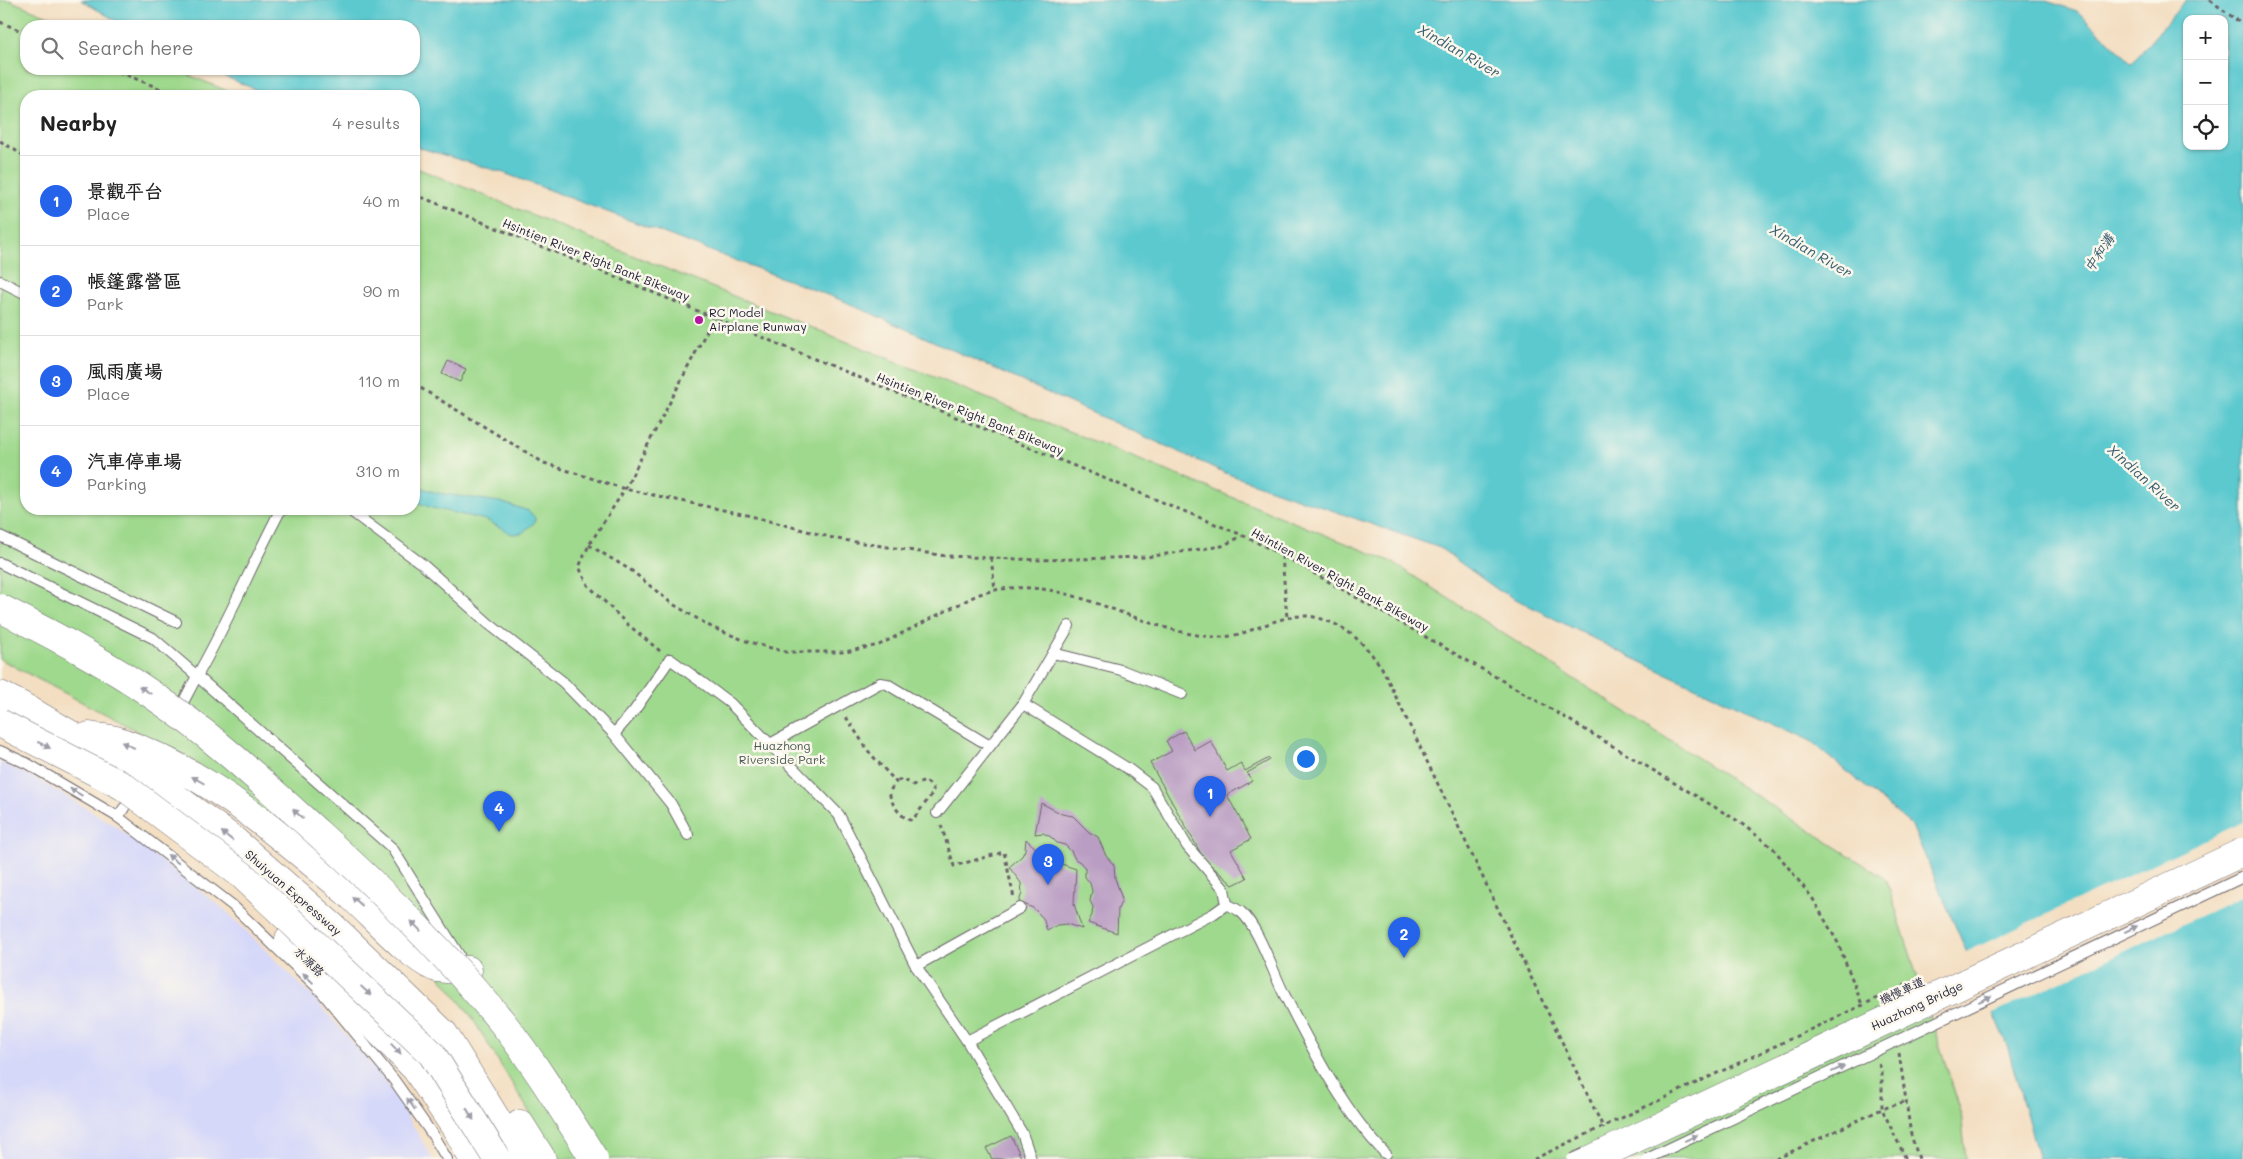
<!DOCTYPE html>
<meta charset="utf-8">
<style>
:root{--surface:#fff;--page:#f6f6f6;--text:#222;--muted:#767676;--line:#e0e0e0;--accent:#2563eb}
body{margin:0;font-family:Mali,"LXGW WenKai TC",sans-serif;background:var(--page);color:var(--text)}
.controls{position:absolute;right:15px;top:15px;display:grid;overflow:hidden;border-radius:10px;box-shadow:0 1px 4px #0004}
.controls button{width:45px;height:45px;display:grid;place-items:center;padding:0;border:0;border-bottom:1px solid var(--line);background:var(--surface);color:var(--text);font:25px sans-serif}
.you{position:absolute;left:1305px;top:758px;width:18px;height:18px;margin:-12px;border:4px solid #fff;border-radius:50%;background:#1a73e8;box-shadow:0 0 0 8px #1a73e833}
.badge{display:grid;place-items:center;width:32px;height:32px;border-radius:50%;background:var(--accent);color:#fff;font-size:16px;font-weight:700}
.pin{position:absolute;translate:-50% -41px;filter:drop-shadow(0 1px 2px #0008)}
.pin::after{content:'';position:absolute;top:26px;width:18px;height:15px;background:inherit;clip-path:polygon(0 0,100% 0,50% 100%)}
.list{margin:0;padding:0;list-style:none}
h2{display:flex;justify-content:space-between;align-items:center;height:65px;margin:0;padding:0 20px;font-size:21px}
h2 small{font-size:16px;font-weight:400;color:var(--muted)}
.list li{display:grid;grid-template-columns:32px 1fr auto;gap:15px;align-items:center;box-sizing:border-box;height:90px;padding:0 20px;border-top:1px solid var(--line)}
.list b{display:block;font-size:19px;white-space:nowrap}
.list p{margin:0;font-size:16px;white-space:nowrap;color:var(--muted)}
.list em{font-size:16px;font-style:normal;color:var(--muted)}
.icon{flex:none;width:28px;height:28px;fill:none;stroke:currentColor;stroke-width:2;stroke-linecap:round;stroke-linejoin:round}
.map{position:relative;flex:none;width:2243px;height:1159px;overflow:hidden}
.search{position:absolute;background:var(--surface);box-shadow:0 1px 4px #0004;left:20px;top:20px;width:400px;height:55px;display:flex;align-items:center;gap:12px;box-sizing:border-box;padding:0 18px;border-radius:20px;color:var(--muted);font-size:19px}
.panel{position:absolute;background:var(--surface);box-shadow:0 1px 4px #0004;left:20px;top:90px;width:400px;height:425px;border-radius:20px}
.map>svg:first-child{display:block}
.built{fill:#d6d8f9}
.green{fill:#9fd98d;stroke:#607e64}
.water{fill:#5bc9cf;stroke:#3e7685;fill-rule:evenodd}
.pier{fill:#f3dec1}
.building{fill:#b99dc3}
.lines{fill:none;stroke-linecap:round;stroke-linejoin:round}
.lane-casing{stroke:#6b646a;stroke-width:12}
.highway-casing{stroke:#6b646a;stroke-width:29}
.path{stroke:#6b646a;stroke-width:3;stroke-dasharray:4 4;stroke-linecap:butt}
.lane{stroke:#fff;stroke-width:10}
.highway{stroke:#fff;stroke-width:28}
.lane-bridge-casing{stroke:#6b646a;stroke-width:12;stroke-linecap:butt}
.secondary-bridge-casing{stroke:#6b646a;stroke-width:29;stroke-linecap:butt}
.highway-bridge-casing{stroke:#6b646a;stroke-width:29;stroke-linecap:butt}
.path-bridge{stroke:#6b646a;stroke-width:3;stroke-dasharray:4 4;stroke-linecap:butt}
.lane-bridge{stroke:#fff;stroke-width:10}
.secondary-bridge{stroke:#fff;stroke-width:28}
.highway-bridge{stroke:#fff;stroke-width:28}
.oneway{fill:#9c9ca7}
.poi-dot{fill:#b5179e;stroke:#fbf7ec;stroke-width:2}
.labels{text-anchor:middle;stroke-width:5;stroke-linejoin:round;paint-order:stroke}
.street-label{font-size:12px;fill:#22223b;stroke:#fbf7ec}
.poi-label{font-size:12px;fill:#22223b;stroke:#fbf7ec;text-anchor:start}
.park-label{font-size:12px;fill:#485954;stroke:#fbf7ec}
.water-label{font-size:14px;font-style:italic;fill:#365c6f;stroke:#fbf7ec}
</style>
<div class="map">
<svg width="2243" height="1159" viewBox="0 0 2243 1159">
<rect width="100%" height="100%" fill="#fbf7ec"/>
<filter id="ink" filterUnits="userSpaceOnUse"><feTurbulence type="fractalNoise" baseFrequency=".02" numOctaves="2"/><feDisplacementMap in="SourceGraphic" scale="10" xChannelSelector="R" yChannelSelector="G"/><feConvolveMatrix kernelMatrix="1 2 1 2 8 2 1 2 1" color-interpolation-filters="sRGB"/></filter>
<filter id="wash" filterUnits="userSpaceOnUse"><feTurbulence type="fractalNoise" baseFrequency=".0096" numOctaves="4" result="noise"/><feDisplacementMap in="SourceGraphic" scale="20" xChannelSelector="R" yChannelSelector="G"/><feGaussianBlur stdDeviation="1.12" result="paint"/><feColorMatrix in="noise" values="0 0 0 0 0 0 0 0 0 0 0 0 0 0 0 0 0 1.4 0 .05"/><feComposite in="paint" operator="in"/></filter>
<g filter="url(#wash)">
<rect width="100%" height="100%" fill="#f3dec1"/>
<polygon class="built" points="0,762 33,777 113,824 224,909 316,1000 385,1080 433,1159 0,1159"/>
<polygon class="green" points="0,0 9,0 72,26 26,26 26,69 174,69 240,96 26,96 26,509 414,509 414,167 1390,561 1886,879 1961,1112 1966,1159 558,1159 471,1016 410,938 192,760 0,659"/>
<g class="water">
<path d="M81,0H2043L2077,11L2132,63L2186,0H2243V1159H2039L2007,1045L1912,826L1811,741L1622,653L1498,590L1440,548L1228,474L846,302L504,173L414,146V96H271L207,69H414V26H125ZM2187,19H2224V146H2187Z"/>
<polygon points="414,485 437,493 500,502 529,511 535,518 535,522 522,533 512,534 486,520 432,508 414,501"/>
</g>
<polygon class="pier" points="2243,822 2243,896 1991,1014 1964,953"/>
<g id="blocks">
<g class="building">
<polygon points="448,361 466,369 460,382 442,374"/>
<polygon points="1184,731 1195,750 1211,741 1227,771 1241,763 1245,771 1269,758 1270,760 1247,773 1252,781 1227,795 1251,839 1231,850 1247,878 1233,885 1204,859 1150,763 1172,751 1166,741"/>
<polygon points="1041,803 1062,814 1073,816 1089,832 1098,837 1106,856 1114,865 1115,878 1122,899 1118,909 1117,933 1088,923 1092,915 1093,907 1090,901 1092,891 1090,883 1085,877 1085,868 1080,862 1075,859 1071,851 1065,845 1057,843 1051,837 1043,833 1035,834"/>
<polygon points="1026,839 1047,859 1076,869 1074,904 1082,929 1067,924 1057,925 1047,931 1043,918 1033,908 1019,902 1022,893 1021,883 1009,867 1022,856 1025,850"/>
<polygon points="1011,1136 1022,1159 992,1159 986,1148"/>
</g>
</g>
</g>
<g filter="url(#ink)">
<use href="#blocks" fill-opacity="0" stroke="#6b646a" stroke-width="1"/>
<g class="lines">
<defs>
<g id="lane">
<polyline points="0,281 26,294"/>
<path d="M281,509C252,564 228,622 197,676L392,848L459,955"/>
<polyline points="348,509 422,564 489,624 563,682 614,734 671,804 688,835"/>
<polyline points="0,536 176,622"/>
<polyline points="0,563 153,638 197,676 178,712"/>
<polyline points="1053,653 1121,670 1182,694"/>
<polyline points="1023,704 1069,626"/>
<polyline points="614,734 634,711 670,659 730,703 839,815 916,966 967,1041 1022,1133 1031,1159"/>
<polyline points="770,744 880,683 887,684 990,746 1023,704 1127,768 1152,787 1187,846 1224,889 1227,904 1213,914 967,1041"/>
<polyline points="0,751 28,764 118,817 232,905 321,991 394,1080 432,1134 447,1159"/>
<polyline points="937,813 990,746"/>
<polyline points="118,817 124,808"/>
<path d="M1227,904C1232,907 1237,909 1241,912C1258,926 1274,975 1285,996C1313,1050 1343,1111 1386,1154"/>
<polyline points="916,966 1020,908"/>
</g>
<g id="highway">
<polyline points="0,695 22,706 167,791 231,838 333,927 444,1034 521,1159"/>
<path d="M89,736C99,738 110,738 119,741C205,770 280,835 348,893C371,913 408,956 434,967C444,970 458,969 468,970"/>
<polyline points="289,939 416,1069 459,1133 473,1159"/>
<polyline points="520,1124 542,1159"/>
</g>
</defs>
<use href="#lane" class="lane-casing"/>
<use href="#highway" class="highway-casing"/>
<g class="path">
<polyline points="2210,0 2243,25"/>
<polyline points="0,22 26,33"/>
<polyline points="112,69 178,96"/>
<polyline points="0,141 26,157"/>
<polyline points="414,194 1242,535 1282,555 1524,693 1738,821 1773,848 1813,899 1838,943 1863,1007"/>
<polyline points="414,384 544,463 625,489 747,515 837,539 946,556 1040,560 1146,557 1222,546 1242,536"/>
<path d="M589,545L632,571L671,603L713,628L749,642L786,652H845L879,645L977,595C1061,566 1132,632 1215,637C1249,639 1280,610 1314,617C1346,624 1364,643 1382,668L1604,1129"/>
<polyline points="1282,556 1287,618"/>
<polyline points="991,558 995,589"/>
<polyline points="660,651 626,623 588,585 579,567 589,545 625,489 714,317"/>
<path d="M846,717L869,752L896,782C894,785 891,788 890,792C888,800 902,819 910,820L914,818L933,793V788L926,781L914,785L902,779L896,782"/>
<polyline points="941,825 954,866 1004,852 1014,898"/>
<polyline points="1899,1053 1911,1135 1919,1159"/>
<polyline points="1879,1064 1882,1071 1882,1109 1906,1159"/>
<polyline points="1776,1159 1882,1109 1906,1101"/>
</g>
<use href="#lane" class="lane"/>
<use href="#highway" class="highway"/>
<defs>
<g id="lane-bridge">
<polyline points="1572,1159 1590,1151"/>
<polyline points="1647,1159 2243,877"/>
</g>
<polyline id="secondary-bridge" points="1592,1159 2243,852"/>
<g id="highway-bridge">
<path d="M0,608C53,635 105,662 154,696C213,736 265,785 318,833C384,892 446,954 502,1022C536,1065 565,1113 594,1159"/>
<polyline points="0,723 123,786 242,875 432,1054 497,1159"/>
</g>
</defs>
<use href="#lane-bridge" class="lane-bridge-casing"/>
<use href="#secondary-bridge" class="secondary-bridge-casing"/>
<use href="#highway-bridge" class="highway-bridge-casing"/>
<polyline class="path-bridge" points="1534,1159 1916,980"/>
<use href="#lane-bridge" class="lane-bridge"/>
<use href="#secondary-bridge" class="secondary-bridge"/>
<use href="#highway-bridge" class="highway-bridge"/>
</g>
<defs><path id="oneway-solid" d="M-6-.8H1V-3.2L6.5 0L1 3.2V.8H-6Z" transform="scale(1.25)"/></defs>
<g class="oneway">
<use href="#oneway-solid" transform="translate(145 690) rotate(-148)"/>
<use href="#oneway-solid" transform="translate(44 745) rotate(27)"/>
<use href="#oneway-solid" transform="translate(128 745) rotate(-156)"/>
<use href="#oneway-solid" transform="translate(198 780) rotate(-150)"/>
<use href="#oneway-solid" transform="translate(76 792) rotate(-149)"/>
<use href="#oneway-solid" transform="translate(298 814) rotate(-138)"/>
<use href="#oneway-solid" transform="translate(227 836) rotate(-142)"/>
<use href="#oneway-solid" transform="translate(173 859) rotate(-142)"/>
<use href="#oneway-solid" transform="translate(357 901) rotate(-139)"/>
<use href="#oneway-solid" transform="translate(416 926) rotate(-134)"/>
<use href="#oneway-solid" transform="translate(2131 929) rotate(-25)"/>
<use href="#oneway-solid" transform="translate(308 978) rotate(-136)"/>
<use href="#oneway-solid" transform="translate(366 991) rotate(43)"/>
<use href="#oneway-solid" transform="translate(1985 999) rotate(-25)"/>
<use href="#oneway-solid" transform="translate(396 1049) rotate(46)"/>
<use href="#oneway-solid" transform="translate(1838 1069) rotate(-25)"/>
<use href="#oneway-solid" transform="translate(411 1104) rotate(-125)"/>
<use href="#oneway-solid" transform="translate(470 1114) rotate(58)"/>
<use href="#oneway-solid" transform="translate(1691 1138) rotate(-25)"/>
</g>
</g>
<circle class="poi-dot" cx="699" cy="320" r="5"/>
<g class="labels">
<g class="street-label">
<text transform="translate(596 260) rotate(22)" y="4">Hsintien River Right Bank Bikeway</text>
<text transform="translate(970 414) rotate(22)" y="4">Hsintien River Right Bank Bikeway</text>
<text transform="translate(1340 580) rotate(29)" y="4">Hsintien River Right Bank Bikeway</text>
<text transform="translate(293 893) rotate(41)" y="4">Shuiyuan Expressway</text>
<text transform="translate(309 962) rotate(44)" y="4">水源路</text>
<text transform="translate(1902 991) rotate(-25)" y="4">機慢車道</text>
<text transform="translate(1917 1006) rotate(-25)" y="4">Huazhong Bridge</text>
</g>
<g class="poi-label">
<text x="709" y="317">RC Model<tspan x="709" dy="14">Airplane Runway</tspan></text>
</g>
<g class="park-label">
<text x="782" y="750">Huazhong<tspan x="782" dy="14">Riverside Park</tspan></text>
</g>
<g class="water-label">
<text transform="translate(1459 51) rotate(30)" y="5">Xindian River</text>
<text transform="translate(1811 251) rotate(30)" y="5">Xindian River</text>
<text transform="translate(2099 253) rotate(-56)" y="5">中和溝</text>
<text transform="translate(2144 478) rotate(42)" y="5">Xindian River</text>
</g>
</g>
</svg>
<div class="controls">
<button>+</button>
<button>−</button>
<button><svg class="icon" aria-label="locate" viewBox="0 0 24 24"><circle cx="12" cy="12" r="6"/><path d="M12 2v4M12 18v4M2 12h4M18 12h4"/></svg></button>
</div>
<div class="you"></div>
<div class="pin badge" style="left:1210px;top:817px">1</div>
<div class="pin badge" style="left:1404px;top:958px">2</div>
<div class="pin badge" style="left:1048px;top:885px">3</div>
<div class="pin badge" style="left:499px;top:832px">4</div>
<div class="search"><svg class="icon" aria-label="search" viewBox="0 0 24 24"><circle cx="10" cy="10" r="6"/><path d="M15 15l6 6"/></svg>Search here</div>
<section class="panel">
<h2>Nearby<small>4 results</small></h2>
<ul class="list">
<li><span class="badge">1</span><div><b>景觀平台</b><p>Place</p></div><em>40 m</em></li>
<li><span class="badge">2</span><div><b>帳篷露營區</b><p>Park</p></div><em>90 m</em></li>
<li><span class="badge">3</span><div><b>風雨廣場</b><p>Place</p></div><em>110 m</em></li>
<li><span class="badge">4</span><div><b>汽車停車場</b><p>Parking</p></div><em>310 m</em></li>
</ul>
</section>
</div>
